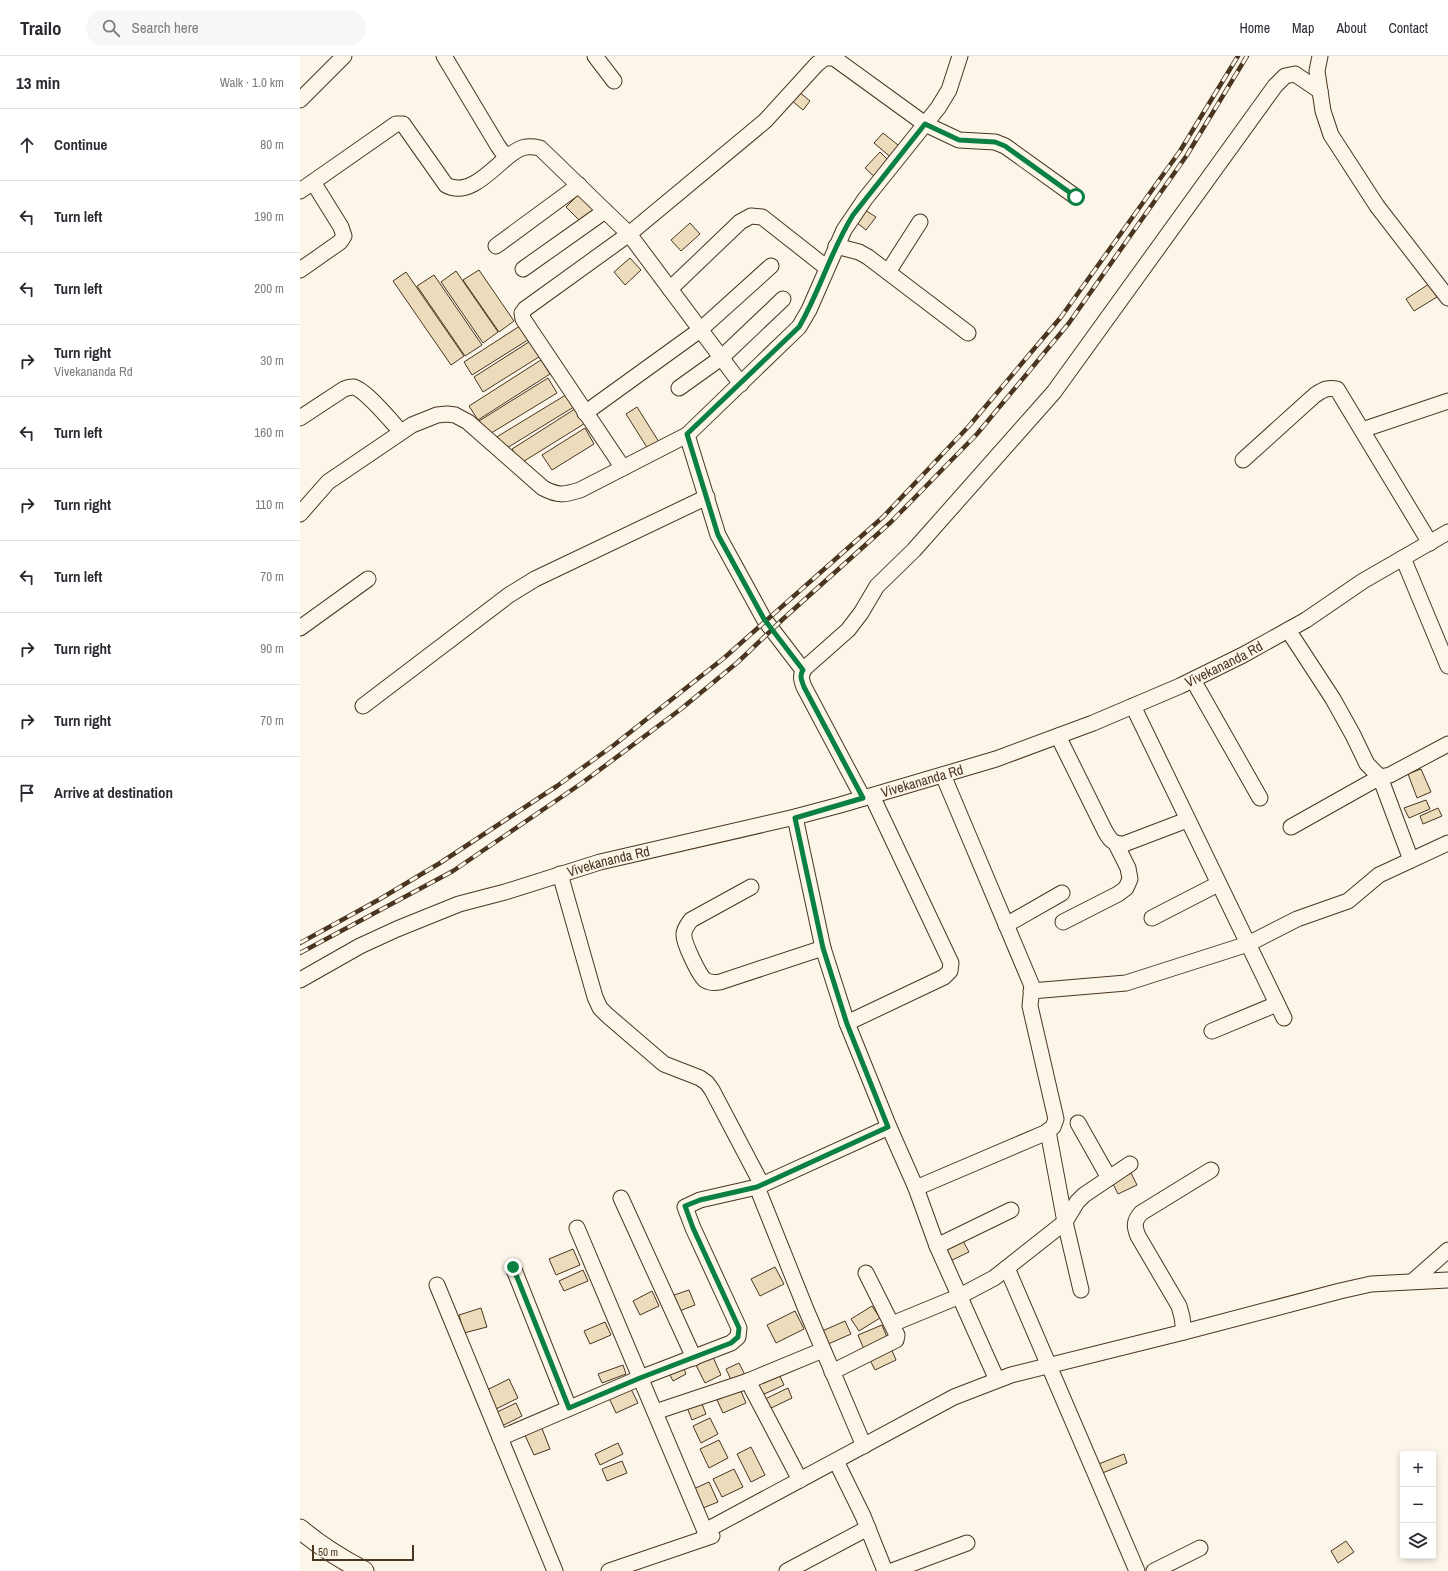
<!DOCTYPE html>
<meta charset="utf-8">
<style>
:root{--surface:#fff;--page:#f7f7f7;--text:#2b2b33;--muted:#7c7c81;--line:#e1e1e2}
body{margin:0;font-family:"Archivo Narrow",sans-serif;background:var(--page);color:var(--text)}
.controls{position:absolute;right:12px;bottom:12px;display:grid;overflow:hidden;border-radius:4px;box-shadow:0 2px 6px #0003}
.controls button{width:36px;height:36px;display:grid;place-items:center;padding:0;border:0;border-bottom:1px solid var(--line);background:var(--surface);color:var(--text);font:20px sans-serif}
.scale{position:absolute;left:12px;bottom:10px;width:102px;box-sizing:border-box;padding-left:4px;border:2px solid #4a3520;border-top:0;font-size:11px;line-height:14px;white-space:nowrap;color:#4a3520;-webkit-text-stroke:3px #fbf6e9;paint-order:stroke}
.stop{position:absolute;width:12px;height:12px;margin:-9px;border:3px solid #0b8043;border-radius:50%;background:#fff}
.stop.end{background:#0b8043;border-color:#fff;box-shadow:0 1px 4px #0008}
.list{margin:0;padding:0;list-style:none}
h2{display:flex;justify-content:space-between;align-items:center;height:52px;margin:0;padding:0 16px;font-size:17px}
h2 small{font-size:13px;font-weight:400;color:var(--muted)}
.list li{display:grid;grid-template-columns:26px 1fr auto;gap:12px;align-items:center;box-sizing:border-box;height:72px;padding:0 16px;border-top:1px solid var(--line)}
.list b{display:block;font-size:15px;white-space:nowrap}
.list p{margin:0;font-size:13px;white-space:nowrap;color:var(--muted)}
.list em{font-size:13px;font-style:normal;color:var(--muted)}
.icon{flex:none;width:22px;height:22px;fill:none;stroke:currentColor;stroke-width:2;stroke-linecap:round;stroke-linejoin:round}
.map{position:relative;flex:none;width:1148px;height:1515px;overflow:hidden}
header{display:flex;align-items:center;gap:24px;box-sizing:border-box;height:56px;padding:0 20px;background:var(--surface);border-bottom:1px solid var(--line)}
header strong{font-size:19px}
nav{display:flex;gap:22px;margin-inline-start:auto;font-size:14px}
.search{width:280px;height:36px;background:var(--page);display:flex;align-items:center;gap:10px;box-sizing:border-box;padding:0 14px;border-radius:22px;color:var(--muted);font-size:15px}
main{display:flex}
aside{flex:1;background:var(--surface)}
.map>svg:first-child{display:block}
.building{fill:#ecdcbc;stroke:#4a3520}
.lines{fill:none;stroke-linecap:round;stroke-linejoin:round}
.minor-casing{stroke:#4a3520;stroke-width:17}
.major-casing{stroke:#4a3520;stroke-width:21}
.minor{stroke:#fbf6e9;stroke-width:15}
.major{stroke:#fbf6e9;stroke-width:19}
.rail-casing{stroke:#4a3520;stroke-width:4.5}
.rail{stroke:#fbf6e9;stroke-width:3;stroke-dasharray:9;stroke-linecap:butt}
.route{stroke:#0b8043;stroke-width:5}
.labels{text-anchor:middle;stroke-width:3;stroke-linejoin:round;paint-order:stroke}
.street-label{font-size:14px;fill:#4a3520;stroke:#fbf6e9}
</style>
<header>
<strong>Trailo</strong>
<div class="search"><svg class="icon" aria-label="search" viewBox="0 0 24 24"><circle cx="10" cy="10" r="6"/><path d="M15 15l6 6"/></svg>Search here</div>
<nav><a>Home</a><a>Map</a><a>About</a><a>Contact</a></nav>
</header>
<main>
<aside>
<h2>13 min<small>Walk · 1.0 km</small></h2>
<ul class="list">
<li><svg class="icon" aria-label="ahead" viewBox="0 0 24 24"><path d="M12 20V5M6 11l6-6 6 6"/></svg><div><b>Continue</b></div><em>80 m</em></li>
<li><svg class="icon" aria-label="left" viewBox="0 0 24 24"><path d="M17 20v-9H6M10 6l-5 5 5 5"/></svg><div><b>Turn left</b></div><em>190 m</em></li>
<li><svg class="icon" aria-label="left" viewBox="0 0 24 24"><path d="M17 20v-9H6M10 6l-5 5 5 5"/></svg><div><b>Turn left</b></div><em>200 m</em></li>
<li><svg class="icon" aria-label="right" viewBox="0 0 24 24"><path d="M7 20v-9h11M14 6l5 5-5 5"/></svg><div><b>Turn right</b><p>Vivekananda Rd</p></div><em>30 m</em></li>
<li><svg class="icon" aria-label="left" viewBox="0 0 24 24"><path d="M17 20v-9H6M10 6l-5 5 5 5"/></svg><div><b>Turn left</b></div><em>160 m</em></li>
<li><svg class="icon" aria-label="right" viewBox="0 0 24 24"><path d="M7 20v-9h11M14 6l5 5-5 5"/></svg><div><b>Turn right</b></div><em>110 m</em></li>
<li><svg class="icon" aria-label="left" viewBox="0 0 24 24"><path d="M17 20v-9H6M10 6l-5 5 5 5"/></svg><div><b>Turn left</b></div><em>70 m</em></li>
<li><svg class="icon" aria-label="right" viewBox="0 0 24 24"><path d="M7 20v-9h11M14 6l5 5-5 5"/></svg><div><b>Turn right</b></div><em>90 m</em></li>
<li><svg class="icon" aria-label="right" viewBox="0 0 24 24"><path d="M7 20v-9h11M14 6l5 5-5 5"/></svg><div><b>Turn right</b></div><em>70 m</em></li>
<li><svg class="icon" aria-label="arrive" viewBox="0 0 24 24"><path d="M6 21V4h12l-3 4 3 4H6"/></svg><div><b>Arrive at destination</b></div></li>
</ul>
</aside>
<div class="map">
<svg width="1148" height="1515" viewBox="0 0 1148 1515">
<rect width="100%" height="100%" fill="#fbf6e9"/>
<g class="building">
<polygon points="498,35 510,45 503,54 491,44"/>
<polygon points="583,77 603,93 594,104 574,87"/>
<polygon points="580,96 591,107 576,122 565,112"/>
<polygon points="278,139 294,155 282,167 266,151"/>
<polygon points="565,154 576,161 566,174 556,166"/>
<polygon points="390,167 400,178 381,195 371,184"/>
<polygon points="330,202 341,214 325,229 314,216"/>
<polygon points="179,214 214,265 199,276 163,224"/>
<polygon points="156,215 198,276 183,287 141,226"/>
<polygon points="106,216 164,300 151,309 93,225"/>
<polygon points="134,219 182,289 165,300 117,230"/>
<polygon points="1129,228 1137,241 1114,255 1106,243"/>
<polygon points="223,268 231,282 172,319 164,306"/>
<polygon points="232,284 242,299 183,336 174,321"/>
<polygon points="241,304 250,318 178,364 169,350"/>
<polygon points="248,322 257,337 188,379 179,365"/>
<polygon points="269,337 277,349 202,395 195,382"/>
<polygon points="278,351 287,366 221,407 212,393"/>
<polygon points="337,351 359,386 348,393 326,358"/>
<polygon points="285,372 294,388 252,414 242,399"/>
<polygon points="1121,713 1131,736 1117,742 1108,718"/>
<polygon points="1126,744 1130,753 1109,762 1104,752"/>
<polygon points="1138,752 1142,760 1123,768 1120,760"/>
<polygon points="831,1117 837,1129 818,1138 812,1126"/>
<polygon points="662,1183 669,1196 648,1206 642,1193"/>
<polygon points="273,1193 280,1209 256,1219 249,1203"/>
<polygon points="475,1211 484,1228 460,1240 451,1223"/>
<polygon points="283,1214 288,1225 264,1235 259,1225"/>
<polygon points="389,1234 395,1249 377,1256 371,1240"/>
<polygon points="352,1235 359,1250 340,1259 333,1245"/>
<polygon points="572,1250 580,1262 559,1275 551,1263"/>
<polygon points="181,1252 187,1271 164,1277 159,1259"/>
<polygon points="495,1255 504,1273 476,1287 467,1269"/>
<polygon points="545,1265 551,1278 526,1289 520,1276"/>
<polygon points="305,1266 311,1279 290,1288 284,1275"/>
<polygon points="582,1269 589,1286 565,1296 558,1279"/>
<polygon points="590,1290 596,1304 575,1314 568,1300"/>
<polygon points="413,1301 421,1319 405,1327 396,1309"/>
<polygon points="439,1307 446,1321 433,1328 426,1313"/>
<polygon points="382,1308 386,1318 373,1325 368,1315"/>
<polygon points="323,1309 326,1318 302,1327 298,1318"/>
<polygon points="479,1318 484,1329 462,1339 457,1327"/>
<polygon points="209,1323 218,1342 192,1355 183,1336"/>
<polygon points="330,1331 338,1347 316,1357 309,1342"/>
<polygon points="488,1332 492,1342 467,1354 463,1344"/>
<polygon points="440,1333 446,1347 423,1357 417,1344"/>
<polygon points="400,1343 406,1358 392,1364 386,1349"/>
<polygon points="216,1347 222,1360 200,1371 193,1358"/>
<polygon points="410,1362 418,1378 401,1387 393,1370"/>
<polygon points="241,1370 250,1393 234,1399 224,1377"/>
<polygon points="419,1384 428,1402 409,1412 400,1393"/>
<polygon points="318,1387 323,1398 300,1409 295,1398"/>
<polygon points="451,1391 465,1419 451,1426 437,1398"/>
<polygon points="824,1398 827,1407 800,1418 796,1409"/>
<polygon points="322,1405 327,1417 307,1425 302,1413"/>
<polygon points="434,1413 443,1431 422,1441 413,1423"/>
<polygon points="409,1426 418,1446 398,1454 389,1435"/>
<polygon points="1046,1485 1054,1496 1038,1507 1031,1495"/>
</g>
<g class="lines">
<defs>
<g id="minor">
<path d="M144,0L198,90L203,97L210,99C221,91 226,89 240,92L329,178L441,328"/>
<polyline points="295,0 314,25"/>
<polyline points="1020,0 1017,15 1023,55 1031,79 1077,150 1148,242"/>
<polyline points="0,44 44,0"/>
<path d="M0,135L96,68H103L146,129C169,142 193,112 210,99"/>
<polyline points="196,190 279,129"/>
<polyline points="536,190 559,196 568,201 668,277"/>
<polyline points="223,213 305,155"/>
<polyline points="0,214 40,186 44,180 41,171 13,126"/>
<polyline points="588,216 620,166"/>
<polyline points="370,233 440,166 451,160 462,161 527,212"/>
<polyline points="379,332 421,302 483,243"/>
<polyline points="285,357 400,274 471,210"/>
<path d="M0,362L44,333C47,332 50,331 53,331C65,333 92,366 101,376"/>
<polyline points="1062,374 1148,345"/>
<polyline points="387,379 418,479 464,563 503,614"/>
<path d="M943,404L1015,339C1023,334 1027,331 1037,333L1130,487"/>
<polyline points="323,412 223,263 222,257 225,253 329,178 465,65 517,8 525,2 534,2 625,68 659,84 695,86 705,90 776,141"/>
<path d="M0,458L28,426L112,369L137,359L147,358L155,359L168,366L243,432C258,440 264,439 280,434L387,379L499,271L509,254L544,174L565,143L638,52L649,34L660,0"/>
<polyline points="1103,502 1148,610"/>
<polyline points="0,572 68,523"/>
<polyline points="988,574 1033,643 1053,679 1067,708 1080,721 1090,719 1148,688"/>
<polyline points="893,624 960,742"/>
<polyline points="63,650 209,539 235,523 407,441"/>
<polyline points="833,650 984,962"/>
<path d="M758,680L805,775C810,784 813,788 824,788L887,764"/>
<path d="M563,742L504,631C501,623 500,619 505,612L548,574L561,557L577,530L614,494L754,336L975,30L985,20L995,18L1020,35"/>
<polyline points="495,761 523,892 547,967 589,1071 616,1132 637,1190 697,1324"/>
<polyline points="991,771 1080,721 1111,804"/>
<polyline points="260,818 295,941 300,952 307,959 364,1008 400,1022 407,1027 412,1034 462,1129"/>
<path d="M451,831L391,864C388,868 384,873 384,878C383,886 399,919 405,924C410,927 415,927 420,926L523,892"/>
<polyline points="852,862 918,828"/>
<polyline points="763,866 818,838 826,832 830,823 828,812 816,788"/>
<polyline points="706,869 762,837"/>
<path id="s1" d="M0,924L60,890L97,873L159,848L205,836L300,806L495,761L540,749L696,703L793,667L880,630L943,599L1006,564L1063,525L1148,476"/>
<polyline points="731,935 826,927 948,888 997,863 1048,845 1079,819 1148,787"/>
<polyline points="547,967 644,921 650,915 651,907 572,740"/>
<polyline points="912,975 977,948"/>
<polyline points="778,1067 809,1122"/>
<polyline points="748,1075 765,1166 781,1234"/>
<polyline points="457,1131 505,1251 564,1390"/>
<polyline points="616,1132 745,1077 753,1071 756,1063 730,950 732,930 643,719"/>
<polyline points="321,1142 394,1302"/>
<polyline points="277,1172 405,1475"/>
<polyline points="637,1190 711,1154"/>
<polyline points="213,1211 269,1352"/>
<polyline points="707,1212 837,1515"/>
<polyline points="1113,1225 1148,1194"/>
<polyline points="137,1229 255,1515"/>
<polyline points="592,1268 660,1240 694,1222 765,1166 777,1146 784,1139 830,1108"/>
<path d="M884,1276L882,1261L879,1250L838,1180C834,1170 834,1165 841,1157L911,1114"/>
<polyline points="532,1316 596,1284 597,1279 566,1217"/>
<polyline points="448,1325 500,1424"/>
<polyline points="355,1356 448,1325 523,1294"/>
<polyline points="200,1382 340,1322 431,1287 438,1281 439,1272 393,1172 385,1151 400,1144 457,1131 589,1071"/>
<polyline points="536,1405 563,1460 585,1515"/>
<polyline points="309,1515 412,1480 405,1475 654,1341 711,1319 884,1276 1040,1235 1071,1228 1148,1224"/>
<polyline points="487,1515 568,1472"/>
<polyline points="592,1515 667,1487"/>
<polyline points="854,1515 900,1492"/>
</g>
<path id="major" d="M0,1473C20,1490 41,1503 64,1515"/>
</defs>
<use href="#minor" class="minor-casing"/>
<use href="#major" class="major-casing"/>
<use href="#minor" class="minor"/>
<use href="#major" class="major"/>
<defs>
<g id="rail">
<polyline points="0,887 80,843 140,807 257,730 314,689 424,602 583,461 669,370 761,261 880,95 938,0"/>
<polyline points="0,897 153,815 282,727 381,653 438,606 483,563 591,466 677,378 769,267 887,99 947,0"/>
</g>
</defs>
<use href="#rail" class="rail-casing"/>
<use href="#rail" class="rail"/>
</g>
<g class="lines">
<path class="route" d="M213,1211L269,1352L340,1322L431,1287L438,1281L439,1272L393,1172L385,1150L400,1144L457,1131L588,1071L547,968L523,892L495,762L563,742L504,631C502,625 499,620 503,614L464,563L418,479L387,378L499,271C520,235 531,194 553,159L625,68L659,84L695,86L705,90L776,141"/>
</g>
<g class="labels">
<g class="street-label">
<text dy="5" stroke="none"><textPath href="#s1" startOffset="980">Vivekananda Rd</textPath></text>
<text dy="5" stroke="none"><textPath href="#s1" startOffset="656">Vivekananda Rd</textPath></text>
<text dy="5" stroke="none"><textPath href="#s1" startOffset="332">Vivekananda Rd</textPath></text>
</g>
</g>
</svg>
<div class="controls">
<button>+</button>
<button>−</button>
<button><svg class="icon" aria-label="layers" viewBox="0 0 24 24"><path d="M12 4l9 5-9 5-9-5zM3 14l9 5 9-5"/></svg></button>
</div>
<div class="scale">50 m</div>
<div class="stop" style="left:776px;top:141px"></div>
<div class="stop end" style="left:213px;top:1211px"></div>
</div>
</main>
